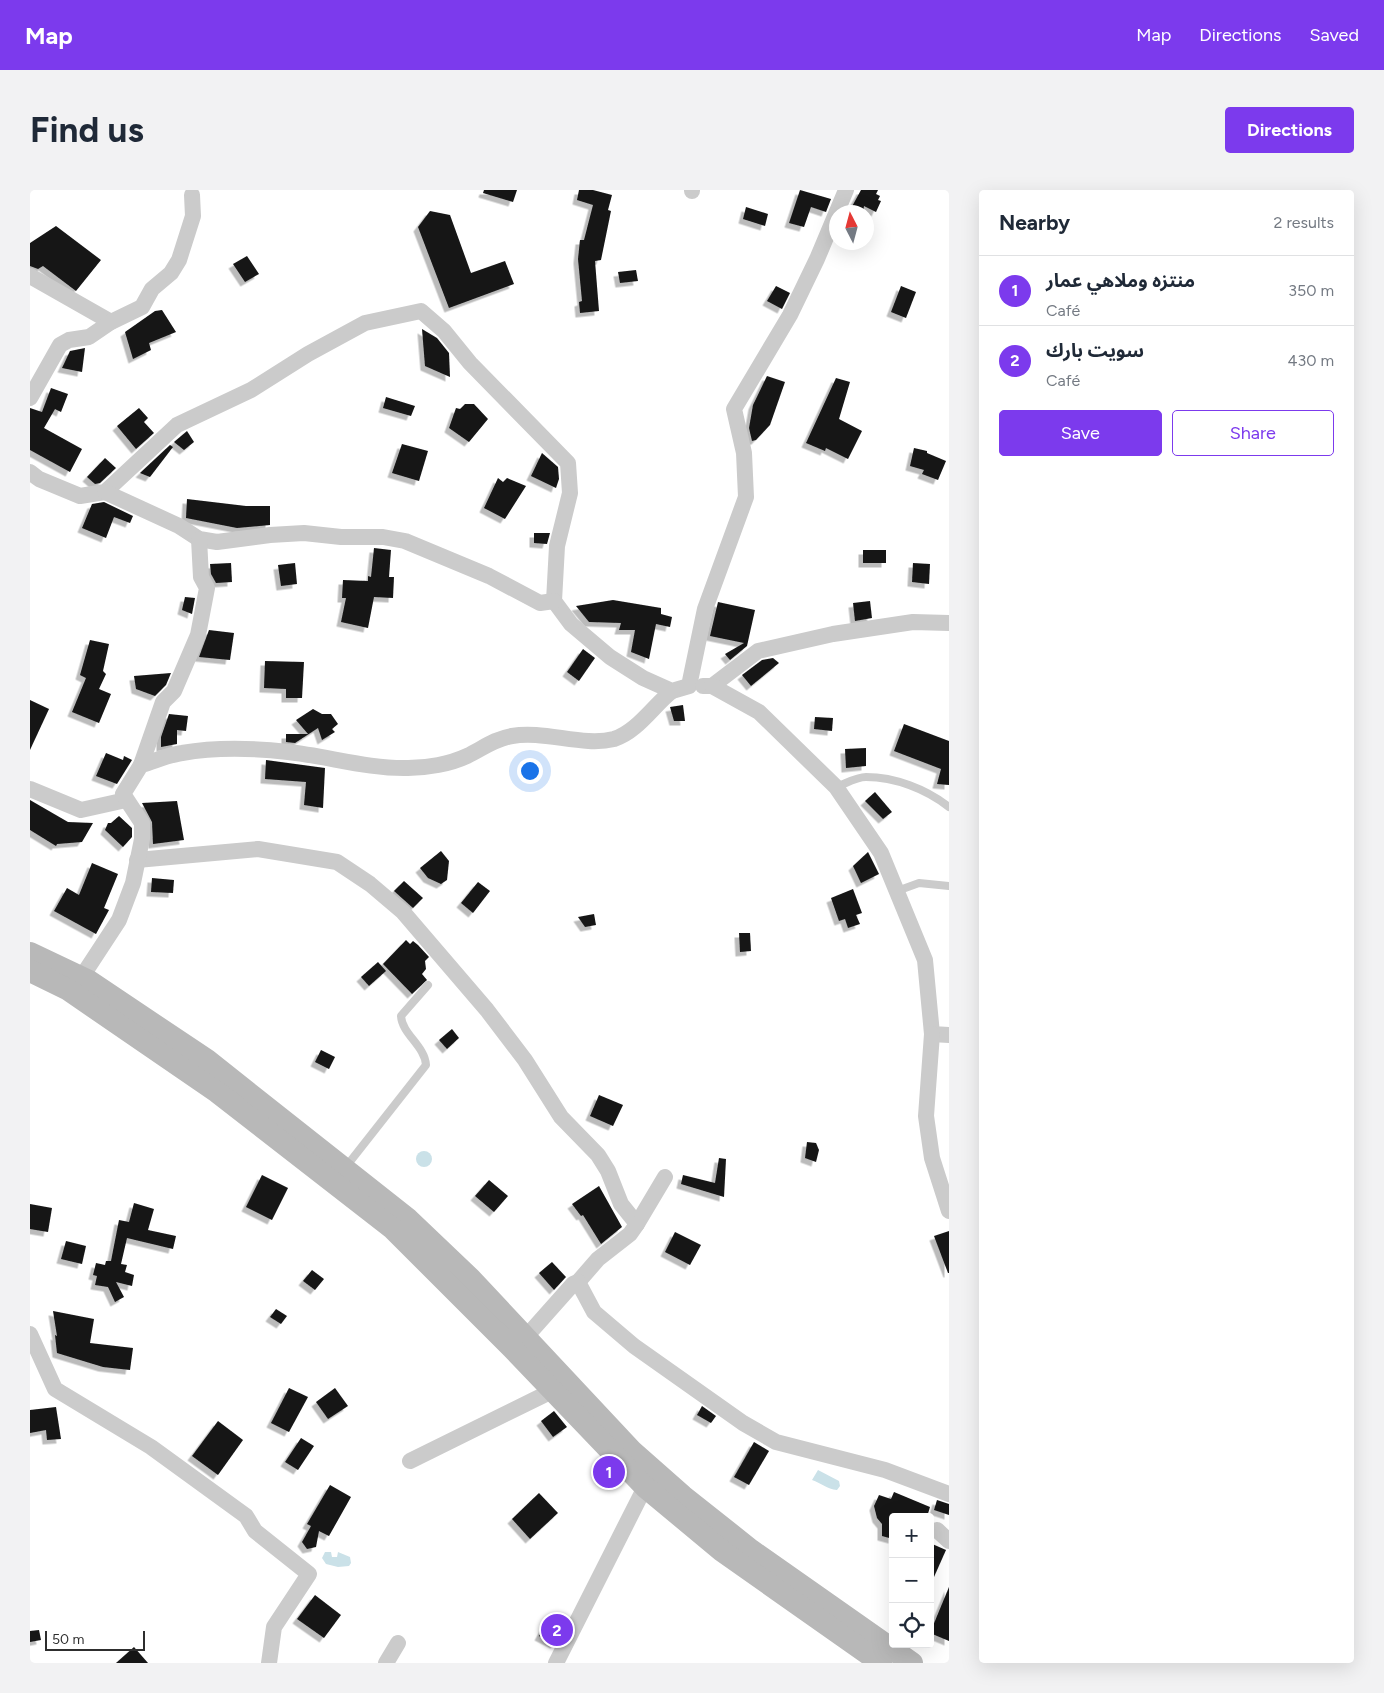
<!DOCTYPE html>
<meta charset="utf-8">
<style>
:root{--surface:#fff;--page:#f2f2f3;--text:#1f2937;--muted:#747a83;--line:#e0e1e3;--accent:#7c3aed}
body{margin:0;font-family:Figtree,"Noto Sans Arabic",sans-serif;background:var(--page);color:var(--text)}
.controls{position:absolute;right:15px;bottom:15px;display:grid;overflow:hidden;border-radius:5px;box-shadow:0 5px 20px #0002}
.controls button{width:45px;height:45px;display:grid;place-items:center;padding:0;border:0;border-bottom:1px solid var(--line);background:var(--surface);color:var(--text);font:25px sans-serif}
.compass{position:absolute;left:799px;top:15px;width:45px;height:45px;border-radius:50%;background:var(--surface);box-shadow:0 5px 20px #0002;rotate:354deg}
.scale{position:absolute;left:15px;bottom:12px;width:100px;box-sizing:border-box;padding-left:5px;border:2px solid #2e2e2e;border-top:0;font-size:14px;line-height:18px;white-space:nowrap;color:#2e2e2e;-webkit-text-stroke:4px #fff;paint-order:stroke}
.you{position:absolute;left:499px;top:580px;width:18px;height:18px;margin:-12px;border:4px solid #fff;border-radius:50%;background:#1a73e8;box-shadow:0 0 0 8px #1a73e833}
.badge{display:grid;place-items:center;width:32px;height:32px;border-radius:50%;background:var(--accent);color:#fff;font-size:16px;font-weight:700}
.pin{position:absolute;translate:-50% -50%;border:2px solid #fff;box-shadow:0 1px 5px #0006}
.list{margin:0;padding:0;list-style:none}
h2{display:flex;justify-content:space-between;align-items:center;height:65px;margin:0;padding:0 20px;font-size:21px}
h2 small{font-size:16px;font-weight:400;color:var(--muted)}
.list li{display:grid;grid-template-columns:32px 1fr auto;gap:15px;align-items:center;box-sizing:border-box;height:70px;padding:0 20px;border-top:1px solid var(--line)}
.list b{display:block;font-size:19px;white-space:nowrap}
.list p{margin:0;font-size:16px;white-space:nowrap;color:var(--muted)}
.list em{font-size:16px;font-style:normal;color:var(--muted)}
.actions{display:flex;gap:10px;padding:15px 20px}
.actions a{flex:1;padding:11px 0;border:1px solid var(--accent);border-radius:5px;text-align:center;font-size:18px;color:var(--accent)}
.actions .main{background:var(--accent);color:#fff}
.icon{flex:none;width:28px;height:28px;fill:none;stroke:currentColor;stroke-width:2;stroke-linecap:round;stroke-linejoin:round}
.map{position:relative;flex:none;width:919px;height:1473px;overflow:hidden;border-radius:5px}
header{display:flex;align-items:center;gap:30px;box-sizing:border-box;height:70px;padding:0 25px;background:var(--accent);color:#fff}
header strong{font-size:24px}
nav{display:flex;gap:28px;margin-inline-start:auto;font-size:18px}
.intro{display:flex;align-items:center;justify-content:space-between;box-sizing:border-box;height:120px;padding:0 30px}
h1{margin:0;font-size:35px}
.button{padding:12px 22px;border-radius:5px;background:var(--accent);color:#fff;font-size:18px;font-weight:700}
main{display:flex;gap:30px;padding:0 30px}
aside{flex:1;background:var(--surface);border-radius:5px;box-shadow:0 5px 20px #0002}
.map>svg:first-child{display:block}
.water{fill:#cae1e8}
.building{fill:#151515;filter:url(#shadow)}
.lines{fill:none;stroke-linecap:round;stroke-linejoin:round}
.service{stroke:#cbcbcb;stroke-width:8}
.minor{stroke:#cbcbcb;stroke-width:16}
.secondary{stroke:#b8b8b8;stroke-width:22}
</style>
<header>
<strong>Map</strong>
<nav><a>Map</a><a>Directions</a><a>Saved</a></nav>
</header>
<div class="intro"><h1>Find us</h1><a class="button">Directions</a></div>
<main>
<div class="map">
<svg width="919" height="1473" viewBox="0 0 919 1473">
<defs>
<filter id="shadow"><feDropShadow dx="-4.5" dy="4.5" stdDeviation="0" flood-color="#0004"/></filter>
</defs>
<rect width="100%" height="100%" fill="#fff"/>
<g class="water">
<circle cx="394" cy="969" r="8"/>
<path d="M788,1280L809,1291L810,1296L807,1300C797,1299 791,1293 782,1290Z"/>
<polygon points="295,1362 301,1362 302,1367 307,1367 308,1362 320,1367 321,1373 319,1376 308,1377 296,1374 292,1368"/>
</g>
<g class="building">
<polygon points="454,0 487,0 483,12 453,3"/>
<polygon points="549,0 563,0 582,5 578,20 581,21 571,70 565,71 569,121 550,123 549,112 552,111 548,69 550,50 554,50 563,15 547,10"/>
<polygon points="770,0 801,9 796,22 781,17 774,37 759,33"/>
<polygon points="831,0 848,0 846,4 850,6 848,10 851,11 846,22 834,16 833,22 819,22"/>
<polygon points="716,17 738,24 735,36 713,29"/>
<polygon points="400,21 420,25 441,83 475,71 484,94 419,118 388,37"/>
<polygon points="26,36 71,70 46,101 13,76 8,79 0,76 0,53"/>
<polygon points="217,66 229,84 215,92 203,74"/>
<polygon points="606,80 608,91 590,93 588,82"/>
<polygon points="746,96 760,103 752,119 737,111"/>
<polygon points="871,96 886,102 876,128 861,122"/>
<polygon points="132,120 146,142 119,153 121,160 103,169 95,142 125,121"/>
<polygon points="392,139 407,148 419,163 420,187 395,176"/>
<polygon points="55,158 52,182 32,178 40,161"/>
<polygon points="737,186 755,192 740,235 726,250 722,251 719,238 723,215"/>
<polygon points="806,188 820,192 809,229 832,241 818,269 796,258 795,261 776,253"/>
<polygon points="21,198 38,204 31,222 25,219 14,238 52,259 40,282 0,260 0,218 12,222"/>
<polygon points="356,207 385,216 381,226 353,218"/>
<polygon points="435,214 444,214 458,229 439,252 419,238 426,218 430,219"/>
<polygon points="109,218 118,228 114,232 124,243 106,259 87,236"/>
<polygon points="157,241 164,252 154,260 144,252"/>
<polygon points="372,254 398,261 389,291 362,283"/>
<polygon points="140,255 143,257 120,287 110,283"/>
<polygon points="884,258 897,261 897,263 916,271 908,290 892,284 894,280 880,276"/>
<polygon points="512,263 528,277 529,289 526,298 501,286"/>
<polygon points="75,268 86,278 70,293 65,294 57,287"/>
<polygon points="468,288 473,292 477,288 496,296 475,329 454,318"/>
<polygon points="157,309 216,316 240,316 240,335 207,338 156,328"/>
<polygon points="74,312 103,326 100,333 84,327 76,348 52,338 62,314"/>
<polygon points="504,343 520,343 517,354 504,353"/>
<polygon points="344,358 361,360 359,387 364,387 363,408 344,407 338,438 311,432 316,408 312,408 313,390 338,391 338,386 341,387"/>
<rect x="833" y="360" width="23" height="13"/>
<polygon points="201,373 202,392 186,393 181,384 180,374"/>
<polygon points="265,373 267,394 251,396 248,375"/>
<polygon points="883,373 900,374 899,394 882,392"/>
<polygon points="155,407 165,408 162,424 152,420"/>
<polygon points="583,410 631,418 631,424 642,427 640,437 626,434 619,469 601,462 605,440 589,440 591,433 559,432 546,416"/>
<polygon points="840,411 842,428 825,431 823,413"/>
<polygon points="688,412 725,420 717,456 700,470 695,464 714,453 680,446"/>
<polygon points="179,440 204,443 200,470 169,467"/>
<polygon points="60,450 79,454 73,481 76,484 69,499 81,504 69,533 42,522 56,488 50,485"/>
<polygon points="553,459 565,468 549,491 537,482"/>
<polygon points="743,468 749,473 721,496 712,485 732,470"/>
<polygon points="235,471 274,472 272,508 256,508 256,499 234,498"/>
<polygon points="141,483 136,495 125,506 106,499 104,486"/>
<polygon points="0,510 19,519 0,560"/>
<polygon points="653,515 655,531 644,531 640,517"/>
<polygon points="283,519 292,524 301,524 308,534 302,539 305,542 292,550 288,538 265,553 256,552 256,544 278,544 266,530"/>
<polygon points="139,524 158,526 156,541 147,540 147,554 131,557 131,547"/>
<polygon points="785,527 803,528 802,541 784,539"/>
<polygon points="874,534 919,551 919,595 907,594 911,579 864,561"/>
<polygon points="836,558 836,576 816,578 815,559"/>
<polygon points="76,563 93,570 94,566 102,570 87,594 66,586"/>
<polygon points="236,570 295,578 293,618 274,615 276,592 235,589"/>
<polygon points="845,602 862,622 853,629 835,611"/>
<polygon points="0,610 38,632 63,633 52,652 27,654 26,656 0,640"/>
<polygon points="147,611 154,650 123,654 122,632 112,613"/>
<polygon points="89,626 102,638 102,647 93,657 75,640 78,633 81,633"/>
<polygon points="411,661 419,671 417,690 411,694 398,688 390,678"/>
<polygon points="838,662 849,684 831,693 823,676"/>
<polygon points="62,673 88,684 74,718 79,720 66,744 24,721 37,698 49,705"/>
<polygon points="122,688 144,690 143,703 121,702"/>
<polygon points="374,691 393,708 383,718 364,701"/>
<polygon points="448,692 460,701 443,723 431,713"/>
<polygon points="823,699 832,723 826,725 830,734 818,738 815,729 809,731 801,708"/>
<polygon points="564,724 566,735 555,737 548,727"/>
<polygon points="709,743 720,743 721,761 710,762"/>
<polygon points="376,750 380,754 383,751 388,755 399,767 395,771 396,779 392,784 397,790 382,804 353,774"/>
<polygon points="348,772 356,781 339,796 331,787"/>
<polygon points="422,839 429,848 417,859 409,850"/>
<polygon points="291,860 305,867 299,879 285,872"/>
<polygon points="569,905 593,915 583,936 560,926"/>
<polygon points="777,952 786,953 789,960 786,972 775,968"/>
<polygon points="689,968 696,969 694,1007 651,994 653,985 685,993"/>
<polygon points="232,985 258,998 242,1030 216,1017"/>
<polygon points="459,990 478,1006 464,1022 445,1006"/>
<polygon points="569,996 592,1037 571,1054 553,1025 551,1026 542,1014"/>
<polygon points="104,1013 124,1019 118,1040 146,1046 143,1059 97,1048 91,1074 97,1075 95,1082 104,1085 102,1096 86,1092 94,1107 85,1112 78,1097 65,1095 67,1086 63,1085 66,1073 75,1075 76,1071 81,1071 89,1030 99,1032"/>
<polygon points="0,1014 22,1018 18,1042 0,1039"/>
<polygon points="919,1041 919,1083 918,1083 904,1046"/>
<polygon points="645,1042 671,1055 660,1075 635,1062"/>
<polygon points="36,1051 56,1056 52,1074 31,1069"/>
<polygon points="522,1072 536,1087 524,1100 509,1083"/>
<polygon points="282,1080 294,1089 285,1100 273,1091"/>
<polygon points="246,1119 257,1126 251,1134 240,1127"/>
<polygon points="23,1121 64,1129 60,1153 103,1158 100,1180 73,1177 27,1163 25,1145 27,1146"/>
<polygon points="259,1198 278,1207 259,1242 241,1233"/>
<polygon points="305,1198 318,1216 298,1229 286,1212"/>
<polygon points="672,1216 686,1226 681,1233 667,1225"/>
<polygon points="26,1217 31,1249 17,1250 16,1240 0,1243 0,1220"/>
<polygon points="524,1221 537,1237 523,1247 511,1231"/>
<polygon points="188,1231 213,1250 188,1285 162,1266"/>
<polygon points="271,1248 284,1256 268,1280 255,1272"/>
<polygon points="724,1252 739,1261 719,1295 704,1287"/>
<polygon points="300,1295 321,1307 299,1346 289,1341 286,1357 277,1359 272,1352 281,1336 277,1334"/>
<polygon points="864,1302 900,1317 897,1327 863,1327 863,1349 852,1346 852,1334 847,1328 844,1316 849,1305 861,1309"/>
<polygon points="509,1303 528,1323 500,1349 482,1329"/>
<polygon points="907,1310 919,1314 919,1325 904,1320"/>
<polygon points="900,1353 916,1360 900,1396"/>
<polygon points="919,1397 919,1451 900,1443"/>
<polygon points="285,1405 311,1425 294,1448 267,1429"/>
<polygon points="526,1427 535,1432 525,1454 509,1446 518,1430 524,1433"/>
<polygon points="9,1440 11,1450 0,1452 0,1441"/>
<polygon points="104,1457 118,1473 86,1473"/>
</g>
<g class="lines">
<g class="service">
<path d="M806,597C815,594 826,587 836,587C865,587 896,599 919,617"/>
<polyline points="867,701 889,693 919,696"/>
<path d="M315,978L396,875C395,856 372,844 371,826L398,795"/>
</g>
<g class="minor">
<polyline points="662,1 662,0"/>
<polyline points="0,86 81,132"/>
<polyline points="0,208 30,155 39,150 59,147 81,132 112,117 122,99 141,83 149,70 163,26 162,5"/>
<polyline points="0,282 9,289 50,306 75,302 147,235 221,200 278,164 335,133 391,121 414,141 440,173 538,273 540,303 527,356 524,411 541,434 580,467 613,488 642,501 659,496 675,419 716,307 714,263 704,219 760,125 787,69 816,0"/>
<polyline points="75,302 149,336 169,349 187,352 240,345 274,343 311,347 353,347 375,351 459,386 510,413 524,411"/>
<polyline points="673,496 682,496 728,461 803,444 883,432 919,433"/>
<polyline points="682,496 729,522 806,597 851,663 895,770 902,844 919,845"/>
<polyline points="111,575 133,512 144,501 168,445 177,398 171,387 169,349"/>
<polyline points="0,599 51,620 96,610"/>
<polyline points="107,670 228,659 307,672 340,694 373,722 457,820 495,870 531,927 568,965 578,981 591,1014 607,1034 635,987"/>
<path d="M51,788L89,730L103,693L112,649V633L93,604L111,575C125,571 138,565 152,563C186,557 223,558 258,562C297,566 338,579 378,578C397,578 420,574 437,566C452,559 464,549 482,546C514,540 553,557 584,549C607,542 624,515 642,501"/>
<polyline points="902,844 896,926 902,968 919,1021"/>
<polyline points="548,1092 568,1069 600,1044 607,1034"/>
<polyline points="0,1144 25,1199 121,1257 216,1326 225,1341 279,1384 244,1437 239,1473"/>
<polyline points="495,1148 543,1094 548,1092 564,1122 604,1156 713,1233 746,1252 855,1280 919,1304"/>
<polyline points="380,1271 522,1201"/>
<polyline points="907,1340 919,1351"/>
<polyline points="356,1473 368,1453"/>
<polyline points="526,1473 615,1297"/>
</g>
<g class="secondary">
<polyline points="0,763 59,791 177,870 378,1029 441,1089 602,1261 653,1306 721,1360 882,1473"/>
<polyline points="0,781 37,799 187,902 362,1038 482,1158 615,1297 692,1361 851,1473"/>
</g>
</g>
</svg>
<div class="controls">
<button>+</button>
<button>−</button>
<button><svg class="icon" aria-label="locate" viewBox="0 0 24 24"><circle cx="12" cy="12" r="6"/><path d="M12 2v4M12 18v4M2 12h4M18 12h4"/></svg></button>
</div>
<svg class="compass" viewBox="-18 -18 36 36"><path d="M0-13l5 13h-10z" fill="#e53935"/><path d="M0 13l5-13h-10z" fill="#747a83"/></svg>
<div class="scale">50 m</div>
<div class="you"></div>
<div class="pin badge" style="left:579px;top:1282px">1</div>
<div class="pin badge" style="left:527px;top:1440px">2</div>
</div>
<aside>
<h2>Nearby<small>2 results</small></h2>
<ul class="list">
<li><span class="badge">1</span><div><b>منتزه وملاهي عمار</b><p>Café</p></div><em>350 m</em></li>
<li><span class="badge">2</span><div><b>سويت بارك</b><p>Café</p></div><em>430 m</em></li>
</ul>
<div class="actions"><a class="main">Save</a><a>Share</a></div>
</aside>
</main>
